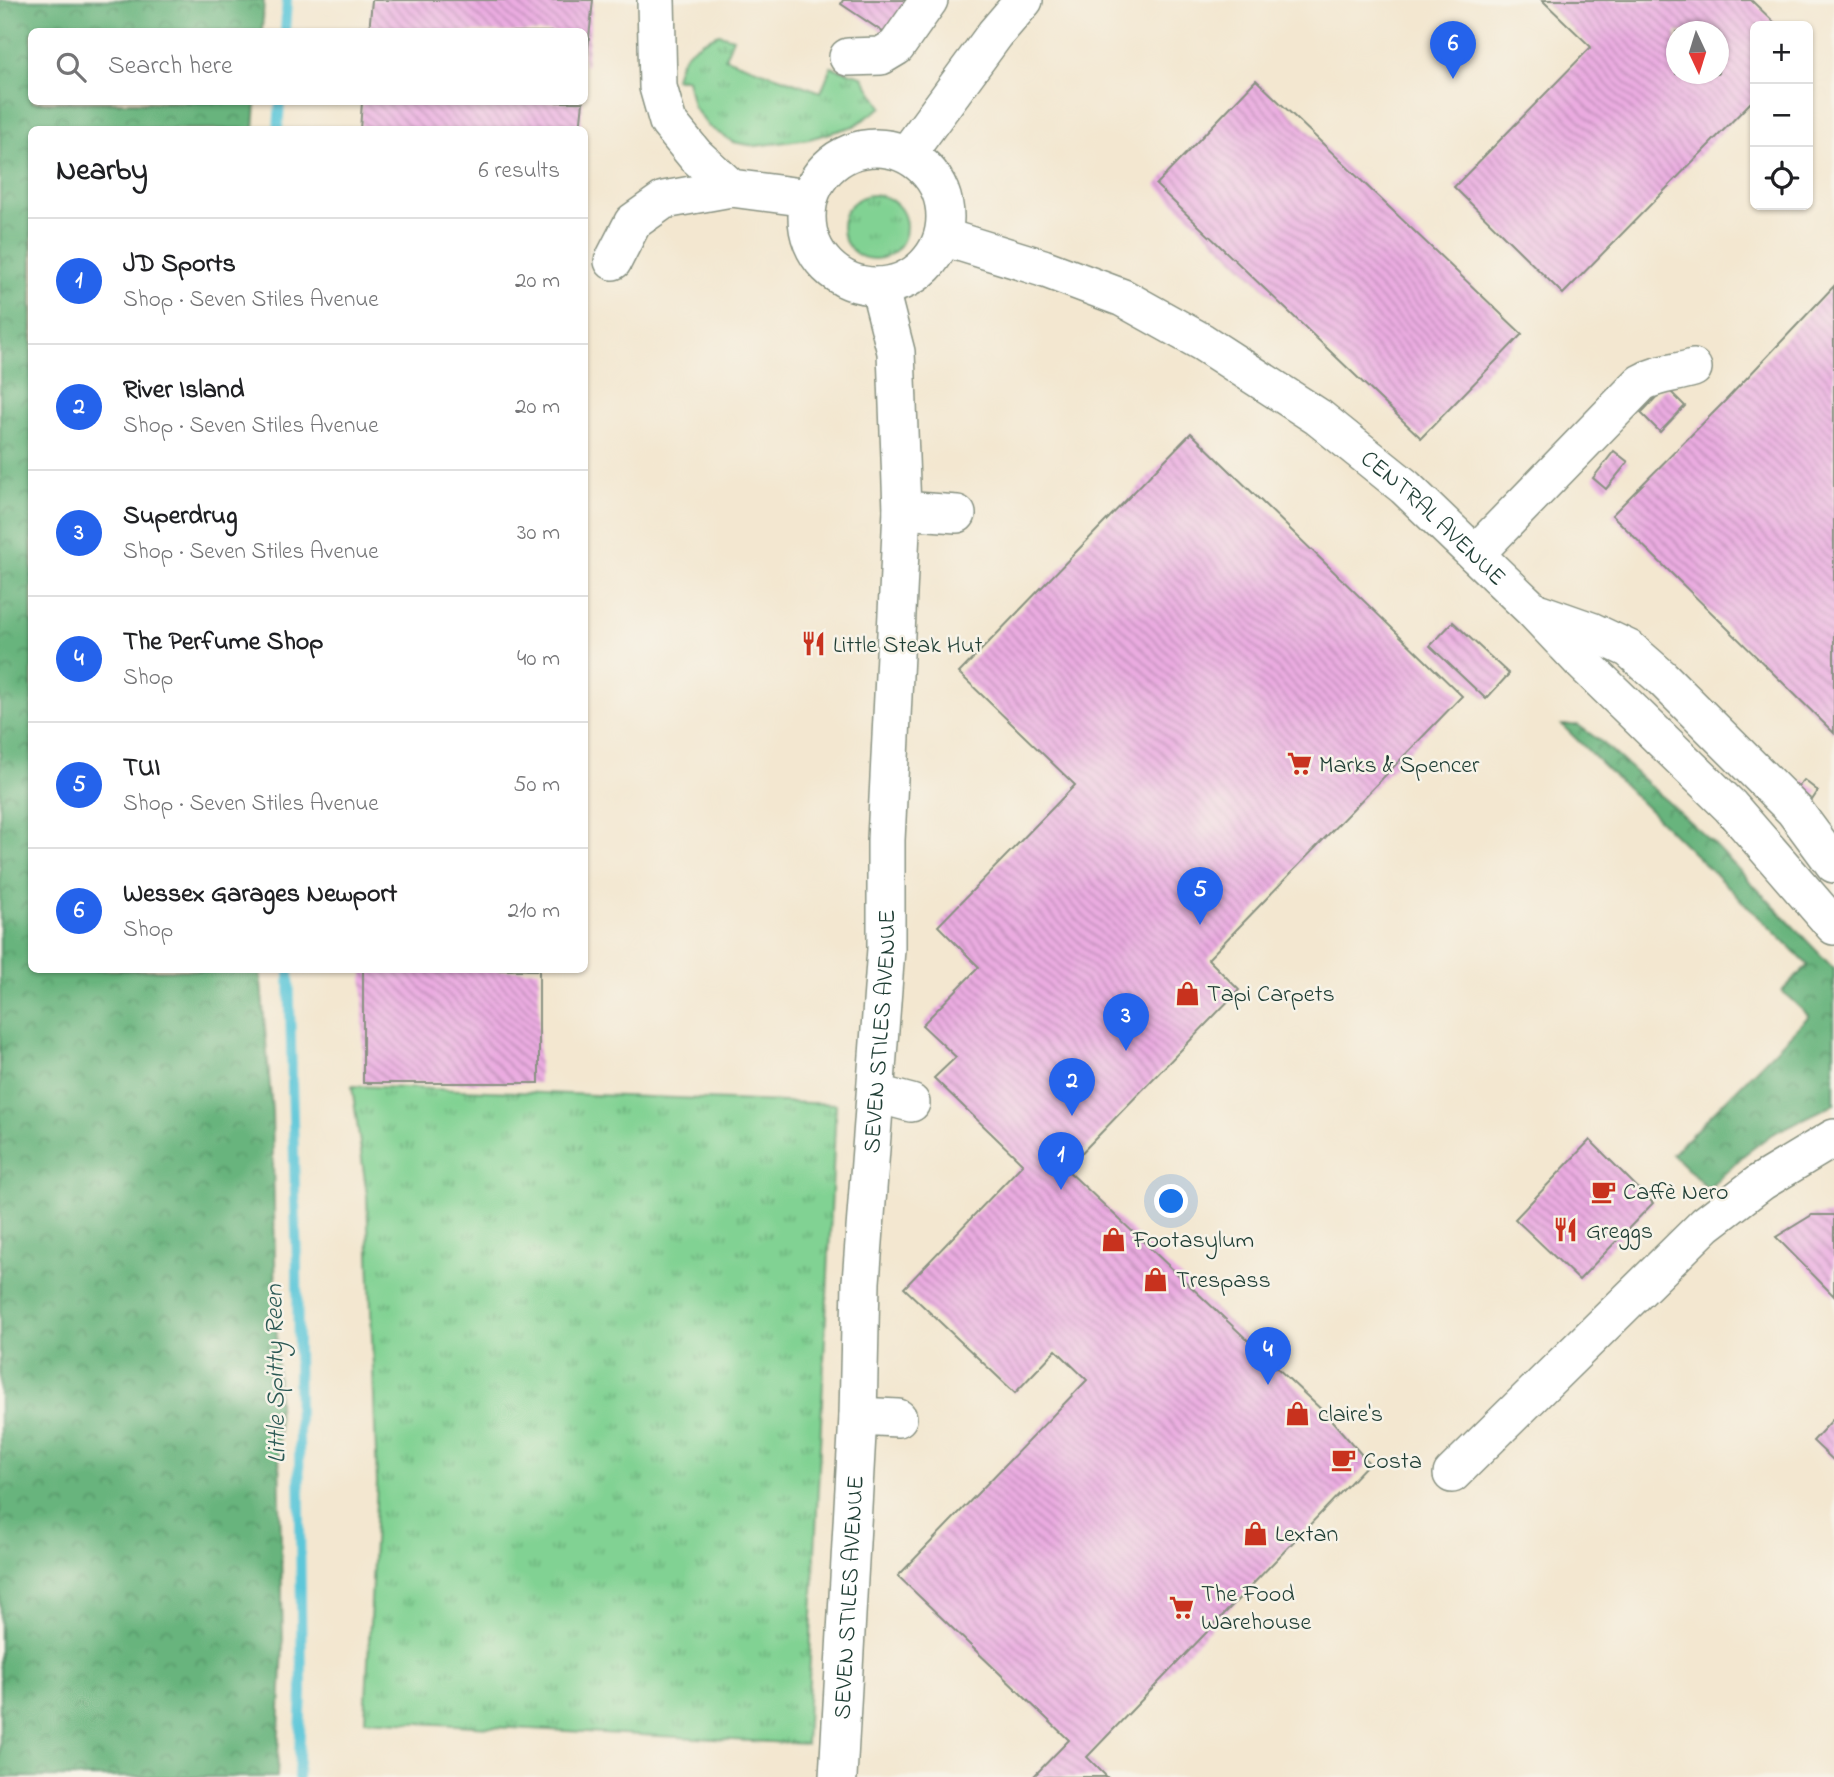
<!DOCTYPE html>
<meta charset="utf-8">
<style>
:root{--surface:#fff;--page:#f6f6f6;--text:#202124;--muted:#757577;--line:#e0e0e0;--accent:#2563eb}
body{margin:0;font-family:"Indie Flower",sans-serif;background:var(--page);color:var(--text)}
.controls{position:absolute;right:21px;top:21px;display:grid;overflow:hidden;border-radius:10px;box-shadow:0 2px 5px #0004}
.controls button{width:63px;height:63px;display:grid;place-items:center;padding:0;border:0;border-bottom:2px solid var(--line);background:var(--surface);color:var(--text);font:35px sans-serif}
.compass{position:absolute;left:1666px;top:21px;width:63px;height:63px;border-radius:50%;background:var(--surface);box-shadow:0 2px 5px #0004;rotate:176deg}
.you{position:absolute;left:1172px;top:1202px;width:24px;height:24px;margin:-18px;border:5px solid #fff;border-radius:50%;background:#1a73e8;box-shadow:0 0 0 10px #1a73e833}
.badge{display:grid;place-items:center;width:46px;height:46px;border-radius:50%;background:var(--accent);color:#fff;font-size:23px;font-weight:700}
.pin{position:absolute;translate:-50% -58px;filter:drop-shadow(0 2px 4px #0008)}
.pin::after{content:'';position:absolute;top:37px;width:24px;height:21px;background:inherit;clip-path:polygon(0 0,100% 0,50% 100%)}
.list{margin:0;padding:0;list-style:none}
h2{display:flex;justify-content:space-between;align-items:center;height:91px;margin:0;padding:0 28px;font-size:30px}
h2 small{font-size:23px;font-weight:400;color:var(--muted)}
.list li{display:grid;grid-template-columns:46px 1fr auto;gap:21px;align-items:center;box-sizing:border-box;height:126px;padding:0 28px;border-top:2px solid var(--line)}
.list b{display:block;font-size:26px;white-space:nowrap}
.list p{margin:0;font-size:23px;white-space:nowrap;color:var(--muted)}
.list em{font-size:23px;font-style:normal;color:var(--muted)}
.icon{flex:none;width:38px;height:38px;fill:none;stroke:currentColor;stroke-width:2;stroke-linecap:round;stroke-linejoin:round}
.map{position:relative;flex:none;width:1834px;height:1777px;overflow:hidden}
.search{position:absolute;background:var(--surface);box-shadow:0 2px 5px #0004;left:28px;top:28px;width:560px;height:77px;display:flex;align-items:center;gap:18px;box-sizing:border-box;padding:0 24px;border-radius:10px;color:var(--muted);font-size:26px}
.panel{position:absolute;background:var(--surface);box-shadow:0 2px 5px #0004;left:28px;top:126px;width:560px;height:847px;border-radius:10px}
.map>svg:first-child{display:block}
.grass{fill:url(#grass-tufts);stroke:#508864;stroke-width:2}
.forest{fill:url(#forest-crowns);stroke:#447858;stroke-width:2}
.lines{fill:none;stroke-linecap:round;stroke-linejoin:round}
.stream{stroke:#5dc7d9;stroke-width:10}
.building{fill:url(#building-back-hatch);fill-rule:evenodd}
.minor-casing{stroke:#899282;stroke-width:40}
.minor{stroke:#fff;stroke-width:37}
.labels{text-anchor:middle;stroke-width:5;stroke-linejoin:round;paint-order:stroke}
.street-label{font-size:24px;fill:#1f3d34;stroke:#f7f3e8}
.poi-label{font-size:24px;fill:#1f3d34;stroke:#f7f3e8;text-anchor:start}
.water-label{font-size:26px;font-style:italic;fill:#2b5955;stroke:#f7f3e8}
</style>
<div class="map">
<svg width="1834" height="1777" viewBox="0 0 1834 1777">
<defs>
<pattern id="grass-tufts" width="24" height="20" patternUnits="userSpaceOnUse" patternTransform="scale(1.75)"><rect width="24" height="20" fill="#81d293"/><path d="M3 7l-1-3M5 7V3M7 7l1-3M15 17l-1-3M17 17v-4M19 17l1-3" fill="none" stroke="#69ac79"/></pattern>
<pattern id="forest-crowns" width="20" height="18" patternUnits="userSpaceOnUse" patternTransform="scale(1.75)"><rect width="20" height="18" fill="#68b47d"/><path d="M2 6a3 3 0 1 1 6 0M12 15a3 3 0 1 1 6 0" fill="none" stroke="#559467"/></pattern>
<pattern id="building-back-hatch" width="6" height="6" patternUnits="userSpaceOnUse" patternTransform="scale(1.75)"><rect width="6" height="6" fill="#ebace1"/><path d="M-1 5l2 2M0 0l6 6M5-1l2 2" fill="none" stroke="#be8db7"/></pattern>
</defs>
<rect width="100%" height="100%" fill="#f7f3e8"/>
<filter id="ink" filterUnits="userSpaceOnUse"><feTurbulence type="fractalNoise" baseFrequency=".0143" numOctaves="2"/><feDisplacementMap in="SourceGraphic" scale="14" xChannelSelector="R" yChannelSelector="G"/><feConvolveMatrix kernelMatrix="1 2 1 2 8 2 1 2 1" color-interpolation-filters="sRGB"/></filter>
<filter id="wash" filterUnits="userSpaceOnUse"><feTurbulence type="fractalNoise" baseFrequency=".00686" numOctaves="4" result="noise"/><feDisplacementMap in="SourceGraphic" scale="28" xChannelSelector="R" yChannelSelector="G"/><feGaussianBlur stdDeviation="1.57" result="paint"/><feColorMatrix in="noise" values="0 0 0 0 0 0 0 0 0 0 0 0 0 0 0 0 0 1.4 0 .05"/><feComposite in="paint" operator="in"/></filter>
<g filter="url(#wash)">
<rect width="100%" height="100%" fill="#f3e7d0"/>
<g class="grass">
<path d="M719,34L733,38L725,58L821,92L831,67L862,76L882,107L854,126L809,139L755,146L733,142L708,126L693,106L687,79H675C679,53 697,43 719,34Z"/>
<circle cx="874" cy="227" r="32"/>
<polygon points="352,1086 836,1104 806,1744 365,1720 377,1483 367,1195"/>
</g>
<g class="forest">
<polygon points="0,0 264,0 262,31 32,32 32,102 256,102 254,129 32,130 32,970 260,970 272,1111 283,1645 277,1777 0,1777"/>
<polygon points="1562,725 1578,725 1604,744 1713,843 1834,969 1834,1104 1772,1134 1744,1155 1708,1189 1672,1154 1809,1016 1782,991 1808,965"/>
</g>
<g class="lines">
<g class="stream">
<polyline points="285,32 287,0"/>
<polyline points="278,130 280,102"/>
<polyline points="289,970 297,1269 302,1692 298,1777"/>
</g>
</g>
<g id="blocks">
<g class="building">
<polygon points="372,0 593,0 586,66 584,65 584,32 369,32"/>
<polygon points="843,0 922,0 895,40 841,4"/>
<path d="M1542,0H1751L1778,26H1755V98L1563,294L1454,187L1591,47ZM1676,32H1718V74H1676Z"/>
<polygon points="1256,80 1522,334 1421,438 1156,185"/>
<polygon points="362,102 583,102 580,130 360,130"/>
<polygon points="1834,286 1834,733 1612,515 1725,401"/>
<polygon points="1666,387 1685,406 1660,432 1641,413"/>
<polygon points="1191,433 1462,696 1208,959 1239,990 1066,1169 1326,1414 1369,1463 1087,1757 1107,1777 1033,1777 1069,1740 898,1576 1087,1380 1056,1350 1015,1393 904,1288 1023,1164 934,1078 956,1057 922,1025 979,967 938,926 1075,785 959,673"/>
<polygon points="1614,451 1628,462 1606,489 1593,478"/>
<polygon points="1453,622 1509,674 1486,699 1430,646"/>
<polygon points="1804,780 1818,791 1812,800 1797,788"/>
<rect x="363" y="970" width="176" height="113"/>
<polygon points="1590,1140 1653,1203 1579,1280 1515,1219"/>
<polygon points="1812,1215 1834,1215 1834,1296 1776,1237"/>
<polygon points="1834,1418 1834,1461 1813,1441"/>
</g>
</g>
</g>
<g filter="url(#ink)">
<use href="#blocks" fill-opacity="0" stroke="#899282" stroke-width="2"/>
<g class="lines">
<defs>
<g id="minor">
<polyline points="656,0 658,87 668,122 695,155 731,188 809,198"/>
<polyline points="848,57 881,56 896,47 929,0"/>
<circle cx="876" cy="217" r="69"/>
<polyline points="907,154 995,34 1024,0"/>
<path id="s1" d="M943,237L1043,268L1123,298L1202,342L1318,417L1405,487L1533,610L1584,664L1730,806L1834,926"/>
<polyline points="613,261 633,222 664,200 731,188"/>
<polyline points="902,510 957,514"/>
<path d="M1475,554L1641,383C1658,373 1674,374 1693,368"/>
<polyline points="1540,613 1591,631 1629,649 1661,677 1794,810 1834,864"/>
<polyline points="877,1094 911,1103"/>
<polyline points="858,1416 898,1418"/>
<polyline points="1452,1474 1706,1224 1761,1182 1834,1138"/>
<path id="s2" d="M838,1777L858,1416L861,1282L886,949V840L902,510L896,352L879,286"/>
</g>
</defs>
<use href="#minor" class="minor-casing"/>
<use href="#minor" class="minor"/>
</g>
</g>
<defs>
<symbol id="restaurant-bare" viewBox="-9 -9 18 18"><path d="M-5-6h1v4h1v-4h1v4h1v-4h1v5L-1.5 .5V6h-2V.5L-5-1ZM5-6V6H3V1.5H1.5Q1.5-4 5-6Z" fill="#c8321e" stroke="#f7f3e8" stroke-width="2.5" paint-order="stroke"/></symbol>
<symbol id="supermarket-bare" viewBox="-9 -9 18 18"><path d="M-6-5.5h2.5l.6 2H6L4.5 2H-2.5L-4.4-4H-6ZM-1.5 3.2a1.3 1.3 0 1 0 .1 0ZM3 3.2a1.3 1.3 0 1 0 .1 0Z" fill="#c8321e" stroke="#f7f3e8" stroke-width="2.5" paint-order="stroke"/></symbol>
<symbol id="shop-bare" viewBox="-9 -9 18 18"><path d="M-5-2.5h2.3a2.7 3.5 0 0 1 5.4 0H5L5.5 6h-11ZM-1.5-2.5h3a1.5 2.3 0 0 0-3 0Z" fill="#c8321e" stroke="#f7f3e8" stroke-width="2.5" paint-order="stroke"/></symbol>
<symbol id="cafe-bare" viewBox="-9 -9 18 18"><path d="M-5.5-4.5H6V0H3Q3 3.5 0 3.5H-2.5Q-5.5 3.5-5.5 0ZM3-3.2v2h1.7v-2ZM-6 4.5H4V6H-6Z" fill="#c8321e" stroke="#f7f3e8" stroke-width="2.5" paint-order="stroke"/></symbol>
</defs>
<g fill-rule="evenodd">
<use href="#restaurant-bare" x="796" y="626" width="35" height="35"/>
<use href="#supermarket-bare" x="1282" y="746" width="35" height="35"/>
<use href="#shop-bare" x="1170" y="976" width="35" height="35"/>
<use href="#cafe-bare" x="1586" y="1174" width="35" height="35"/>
<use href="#restaurant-bare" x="1548" y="1212" width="35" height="35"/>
<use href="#shop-bare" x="1096" y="1222" width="35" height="35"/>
<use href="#shop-bare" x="1138" y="1262" width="35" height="35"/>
<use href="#shop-bare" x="1280" y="1396" width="35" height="35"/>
<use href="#cafe-bare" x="1326" y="1442" width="35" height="35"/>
<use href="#shop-bare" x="1238" y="1516" width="35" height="35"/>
<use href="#supermarket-bare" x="1164" y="1590" width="35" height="35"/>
</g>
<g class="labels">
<g class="street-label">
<text dy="8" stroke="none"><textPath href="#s1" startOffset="572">CENTRAL AVENUE</textPath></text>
<text dy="8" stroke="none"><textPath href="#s2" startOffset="747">SEVEN STILES AVENUE</textPath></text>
<text dy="8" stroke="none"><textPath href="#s2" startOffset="180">SEVEN STILES AVENUE</textPath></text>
</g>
<g class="poi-label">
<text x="833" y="652">Little Steak Hut</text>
<text x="1319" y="772">Marks &amp; Spencer</text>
<text x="1207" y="1001">Tapi Carpets</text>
<text x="1623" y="1199">Caffè Nero</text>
<text x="1586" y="1238">Greggs</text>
<text x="1133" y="1247">Footasylum</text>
<text x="1176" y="1287">Trespass</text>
<text x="1318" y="1421">claire's</text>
<text x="1363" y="1468">Costa</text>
<text x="1275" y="1541">Lextan</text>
<text x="1201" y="1601">The Food<tspan x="1201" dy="28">Warehouse</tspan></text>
</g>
<g class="water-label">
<text transform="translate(274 1374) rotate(-91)" y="9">Little Spitty Reen</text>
</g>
</g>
</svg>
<div class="controls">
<button>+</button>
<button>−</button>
<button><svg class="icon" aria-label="locate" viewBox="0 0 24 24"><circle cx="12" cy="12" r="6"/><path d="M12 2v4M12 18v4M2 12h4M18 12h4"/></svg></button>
</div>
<svg class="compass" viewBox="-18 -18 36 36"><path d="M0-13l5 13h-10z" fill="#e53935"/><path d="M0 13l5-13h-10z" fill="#757577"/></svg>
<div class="you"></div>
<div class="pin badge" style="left:1061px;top:1190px">1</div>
<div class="pin badge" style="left:1072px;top:1116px">2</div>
<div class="pin badge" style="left:1126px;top:1051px">3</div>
<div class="pin badge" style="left:1268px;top:1385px">4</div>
<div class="pin badge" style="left:1200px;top:925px">5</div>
<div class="pin badge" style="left:1453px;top:79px">6</div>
<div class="search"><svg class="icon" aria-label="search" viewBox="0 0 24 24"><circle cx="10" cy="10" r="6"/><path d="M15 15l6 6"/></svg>Search here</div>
<section class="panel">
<h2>Nearby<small>6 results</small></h2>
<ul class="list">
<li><span class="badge">1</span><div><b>JD Sports</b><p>Shop · Seven Stiles Avenue</p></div><em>20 m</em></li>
<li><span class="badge">2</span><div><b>River Island</b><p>Shop · Seven Stiles Avenue</p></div><em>20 m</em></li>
<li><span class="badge">3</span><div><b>Superdrug</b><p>Shop · Seven Stiles Avenue</p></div><em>30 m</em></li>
<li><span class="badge">4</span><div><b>The Perfume Shop</b><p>Shop</p></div><em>40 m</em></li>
<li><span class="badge">5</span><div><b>TUI</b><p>Shop · Seven Stiles Avenue</p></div><em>50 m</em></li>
<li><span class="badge">6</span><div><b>Wessex Garages Newport</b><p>Shop</p></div><em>210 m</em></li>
</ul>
</section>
</div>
